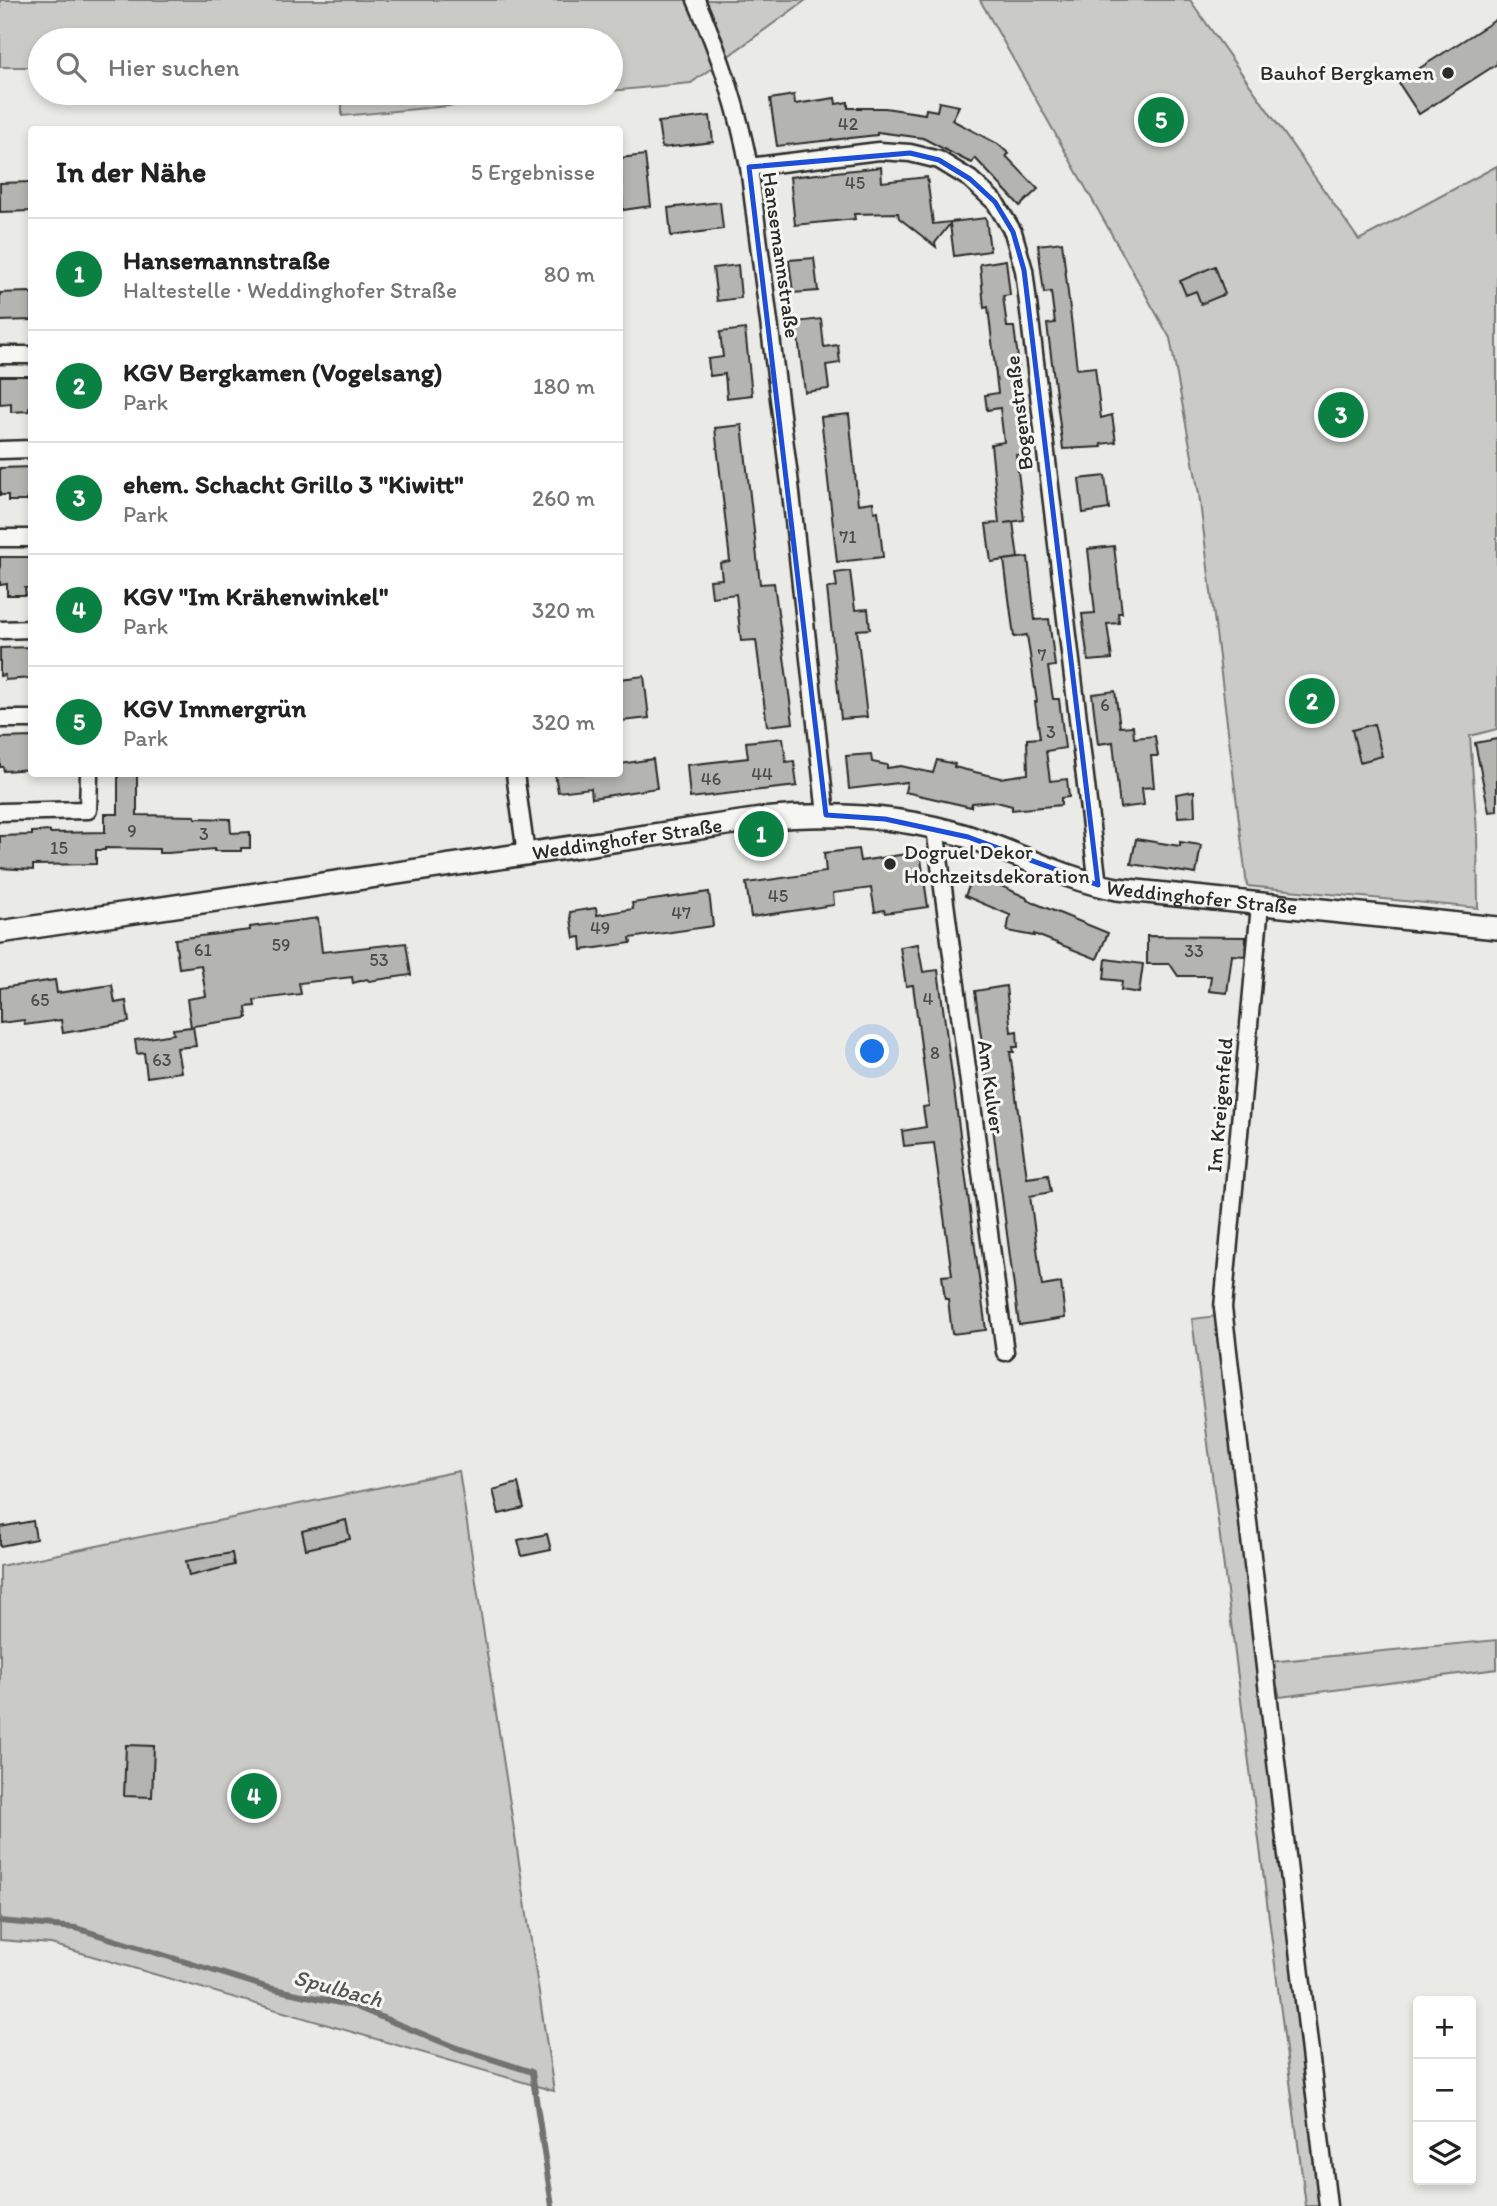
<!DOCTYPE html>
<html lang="de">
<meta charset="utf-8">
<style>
:root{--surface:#fff;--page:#f6f6f6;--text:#222;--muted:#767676;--line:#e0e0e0;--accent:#0b8043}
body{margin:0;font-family:Itim,sans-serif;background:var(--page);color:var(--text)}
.controls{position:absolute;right:21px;bottom:21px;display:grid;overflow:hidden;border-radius:7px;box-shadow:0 4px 10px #0003}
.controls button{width:63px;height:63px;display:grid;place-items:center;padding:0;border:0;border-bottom:2px solid var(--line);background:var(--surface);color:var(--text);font:35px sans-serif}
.you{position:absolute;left:873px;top:1052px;width:24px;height:24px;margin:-18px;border:5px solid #fff;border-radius:50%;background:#1a73e8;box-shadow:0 0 0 10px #1a73e833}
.badge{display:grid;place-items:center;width:46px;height:46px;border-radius:50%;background:var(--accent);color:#fff;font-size:23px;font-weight:700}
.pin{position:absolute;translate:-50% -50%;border:4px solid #fff;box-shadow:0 2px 7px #0006}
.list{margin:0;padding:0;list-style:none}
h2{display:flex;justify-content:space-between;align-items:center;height:91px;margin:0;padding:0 28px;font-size:30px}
h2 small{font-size:23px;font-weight:400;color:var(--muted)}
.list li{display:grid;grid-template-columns:46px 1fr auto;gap:21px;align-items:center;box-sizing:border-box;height:112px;padding:0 28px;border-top:2px solid var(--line)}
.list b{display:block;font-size:26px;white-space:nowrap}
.list p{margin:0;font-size:23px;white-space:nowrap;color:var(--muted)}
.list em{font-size:23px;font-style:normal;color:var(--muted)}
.icon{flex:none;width:38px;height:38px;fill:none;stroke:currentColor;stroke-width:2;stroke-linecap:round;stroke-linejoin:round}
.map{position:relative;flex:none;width:1497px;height:2206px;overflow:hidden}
.search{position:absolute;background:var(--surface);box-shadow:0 4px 10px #0003;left:28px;top:28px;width:595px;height:77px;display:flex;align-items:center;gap:18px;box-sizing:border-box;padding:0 24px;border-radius:38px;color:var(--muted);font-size:26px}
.panel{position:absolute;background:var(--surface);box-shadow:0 4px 10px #0003;left:28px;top:126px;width:595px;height:651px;border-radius:7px}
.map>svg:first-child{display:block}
.green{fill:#cacac7;stroke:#7a7a79;stroke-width:2}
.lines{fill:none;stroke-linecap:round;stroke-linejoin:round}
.stream{stroke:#727270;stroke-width:6}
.building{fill:#b4b4b1;stroke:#2b2b2b;stroke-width:2}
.minor-casing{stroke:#2b2b2b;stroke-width:21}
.tertiary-casing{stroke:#2b2b2b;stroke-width:26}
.minor{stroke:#f6f6f2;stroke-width:16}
.tertiary{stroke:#f6f6f2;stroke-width:21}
.marked{fill:none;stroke:#1d4ed8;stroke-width:5;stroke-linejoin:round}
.poi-dot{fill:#2b2b2b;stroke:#f6f6f2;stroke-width:2.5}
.labels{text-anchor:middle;stroke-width:6;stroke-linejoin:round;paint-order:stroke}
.number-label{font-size:18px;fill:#4d4d4c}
.poi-label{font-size:21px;fill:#2b2b2b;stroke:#f6f6f2;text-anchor:end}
.street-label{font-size:21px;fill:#2b2b2b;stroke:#f6f6f2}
.water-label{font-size:23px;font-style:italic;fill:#545453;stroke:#f6f6f2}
</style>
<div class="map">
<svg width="1497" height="2206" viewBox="0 0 1497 2206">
<rect width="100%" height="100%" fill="#eaeae6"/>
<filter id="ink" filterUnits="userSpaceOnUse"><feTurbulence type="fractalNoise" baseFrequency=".0143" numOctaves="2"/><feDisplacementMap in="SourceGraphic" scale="14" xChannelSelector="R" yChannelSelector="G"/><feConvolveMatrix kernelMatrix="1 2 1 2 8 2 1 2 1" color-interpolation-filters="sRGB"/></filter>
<g filter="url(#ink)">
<g class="green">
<polygon points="0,0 806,0 691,83 611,91 611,40 40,40 40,67 0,67"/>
<polygon points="980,0 1190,0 1359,240 1497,166 1497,729 1470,736 1477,832 1478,908 1247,886 1199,494 1170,338"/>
<polygon points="342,93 588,93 342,116"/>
<polygon points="1217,1316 1322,2206 1306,2206 1192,1319"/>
<polygon points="459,1471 554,2091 51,1944 0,1940 0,1566"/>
<polygon points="1497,1640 1497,1669 1280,1697 1270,1662"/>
</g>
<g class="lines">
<polyline class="stream" points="0,1921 76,1928 269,1988 354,2006 454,2047 532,2072 552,2206"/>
</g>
<g class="building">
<polygon points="1497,19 1497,64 1419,114 1398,82"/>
<polygon points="794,95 795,104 835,98 836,104 848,102 848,108 885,108 925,114 926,109 937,111 939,102 959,106 952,120 998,144 1009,154 1006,156 1038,189 1020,206 975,158 972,163 965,160 923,138 877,132 877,135 777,146 770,99"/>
<polygon points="710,116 713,142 662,148 658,122"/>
<polygon points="645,155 651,206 623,210 620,158"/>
<polygon points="881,167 882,182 927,177 933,224 986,218 990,251 954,256 950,224 935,243 936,247 899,218 898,213 854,214 855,219 795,225 790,177"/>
<polygon points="32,182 32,211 0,212 0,183"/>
<polygon points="720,202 723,229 671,236 668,208"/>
<polygon points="1062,242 1077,369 1095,367 1101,418 1112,415 1116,442 1101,444 1102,447 1063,449 1047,324 1055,323 1051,292 1044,293 1038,245"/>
<polygon points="814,258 818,291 793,293 789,260"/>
<polygon points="1006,260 1010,295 1003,296 1007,327 1014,327 1020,375 1013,376 1017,406 1024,406 1029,453 1016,455 1024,520 1004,523 1013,522 1018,558 991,562 986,524 999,523 991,444 1004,442 1000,408 987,410 985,395 998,393 988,307 984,308 980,264"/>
<polygon points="738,265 741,298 717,301 713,268"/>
<polygon points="1215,266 1225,294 1201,304 1196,291 1186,295 1180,281"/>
<polygon points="29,292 32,294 32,320 0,321 0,293"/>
<polygon points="821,319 824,347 838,345 840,363 826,365 829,389 805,392 796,322"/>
<polygon points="745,329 752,395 727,398 725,374 710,376 708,359 723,357 720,332"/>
<polygon points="0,376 32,376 32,406 29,407 29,411 11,412 11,403 0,404"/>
<polygon points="849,414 858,504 873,502 874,512 878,511 883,557 837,562 821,417"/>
<polygon points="742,425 760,584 774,583 793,723 767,726 756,640 741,641 736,594 712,597 710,580 722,579 720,563 730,561 715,428"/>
<polygon points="32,467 32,497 27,497 27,501 8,501 8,495 0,495 0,468"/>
<polygon points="1105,476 1109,509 1083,513 1079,479"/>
<polygon points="1114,546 1122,613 1118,613 1119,623 1107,624 1112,659 1088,661 1082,614 1095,613 1088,549"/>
<polygon points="0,557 32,557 32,588 25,588 26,595 7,595 7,584 0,585"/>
<polygon points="1028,557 1035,620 1049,619 1055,666 1048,667 1053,699 1059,699 1065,748 1046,751 1050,781 1067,779 1069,797 1061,798 1061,805 1012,810 1012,806 993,801 972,803 971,807 905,792 907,782 849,789 846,756 871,754 872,762 887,765 887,768 901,766 933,773 937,760 955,764 954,767 1000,778 1028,774 1027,739 1040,738 1035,702 1037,702 1027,635 1014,637 1004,560"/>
<polygon points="850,571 855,610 868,609 870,629 857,630 867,717 841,719 827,588 837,587 835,573"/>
<polygon points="32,647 32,678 5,680 5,675 0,676 0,648"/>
<polygon points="644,676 649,718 622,721 620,708 620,679"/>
<polygon points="1115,691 1120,727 1133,726 1134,738 1155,736 1158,756 1151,756 1154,787 1142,788 1144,805 1120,808 1113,742 1098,744 1092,694"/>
<polygon points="1374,724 1382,756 1360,762 1352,730"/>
<polygon points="32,737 32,769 4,771 3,767 0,767 0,738"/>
<polygon points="783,738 786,762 794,761 797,786 690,798 687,765 748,758 746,742"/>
<polygon points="1497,739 1497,811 1489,812 1475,743"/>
<polygon points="653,759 657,788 592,798 591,788 558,792 555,774 620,774 620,764"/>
<polygon points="118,774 137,774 137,815 195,816 195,818 230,819 231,833 250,832 250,848 241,848 241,851 214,851 214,849 168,853 159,853 159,849 105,848 105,850 96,850 96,864 33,865 33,870 0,868 0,836 32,835 32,832 50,831 50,833 105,832 105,814 118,814"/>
<polygon points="1194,791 1195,816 1178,817 1176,794"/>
<polygon points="1136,839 1180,846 1180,842 1201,845 1196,874 1131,864"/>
<polygon points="858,849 860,861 920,852 928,907 885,913 884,910 875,912 871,888 833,893 834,905 751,917 746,883 826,872 824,853"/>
<polygon points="974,874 1006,888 1027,898 1027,900 1108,933 1097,959 1034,934 1034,936 1007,931 1010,915 965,896"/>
<polygon points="709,892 713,926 630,938 631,943 582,950 581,937 574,938 570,912 596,908 597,915 633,909 632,903"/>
<polygon points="318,918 322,952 406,943 411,975 369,981 367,979 353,983 352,977 299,983 301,994 254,1000 255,1006 246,1007 247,1018 193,1026 196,1046 177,1048 181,1072 147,1077 144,1053 137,1054 135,1040 174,1034 173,1029 191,1027 187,999 206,996 201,965 179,968 175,939 250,930 250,927"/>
<polygon points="1147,936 1246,937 1245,956 1232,955 1227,993 1209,991 1211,976 1178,976 1170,964 1147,964"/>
<polygon points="918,944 923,972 938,970 986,1330 952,1334 948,1299 945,1299 942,1276 952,1275 934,1143 904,1146 902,1131 926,1127 923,1107 929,1106 913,985 906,986 900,947"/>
<polygon points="1106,959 1143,964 1139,993 1121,990 1122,981 1104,979"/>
<polygon points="55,980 57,993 112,985 115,1003 126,1001 129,1022 63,1033 61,1020 25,1025 24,1020 0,1023 0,988"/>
<polygon points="1006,986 1011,1032 1017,1031 1018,1047 1013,1047 1014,1052 1010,1052 1027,1178 1048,1175 1051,1192 1030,1196 1042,1286 1061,1283 1065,1318 1019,1325 975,991"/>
<polygon points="518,1483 524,1508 499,1514 493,1490"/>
<polygon points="346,1520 350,1539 306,1549 302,1531"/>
<polygon points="33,1521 36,1539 0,1546 0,1527"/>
<polygon points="547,1534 551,1550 522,1556 518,1540"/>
<polygon points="232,1553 234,1565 189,1576 186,1561"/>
<polygon points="126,1745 154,1746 152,1797 124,1796"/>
</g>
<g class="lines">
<defs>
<g id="minor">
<path d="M696,0C720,54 738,108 749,167L790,484L826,815"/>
<polyline points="749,167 879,151 910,153 939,160 970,179 995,202 1013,232 1024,270 1098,885"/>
<polyline points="0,355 32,355"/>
<polyline points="0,450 32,449"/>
<polyline points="0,538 32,538"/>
<polyline points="0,630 32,629"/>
<polyline points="0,719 32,719"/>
<polyline points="515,774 526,854"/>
<polyline points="0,812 88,810 89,774"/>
<polyline points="935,828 1005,1352"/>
<polyline points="1260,905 1223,1308 1328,2206"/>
</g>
<g id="tertiary">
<path id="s1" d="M0,932L761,819C830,812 900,815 966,836C1017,853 1064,879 1117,889L1497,928"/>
</g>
</defs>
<use href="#minor" class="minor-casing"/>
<use href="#tertiary" class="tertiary-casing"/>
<use href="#minor" class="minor"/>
<use href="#tertiary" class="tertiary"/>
</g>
</g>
<path class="marked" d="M910,153L939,160L970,179L995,202L1013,232L1024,270L1098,885L968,837L885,819L826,815L749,167Z"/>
<g class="poi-dot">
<circle cx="1448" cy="73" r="7"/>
<circle cx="890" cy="864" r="7"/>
</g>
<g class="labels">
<g class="number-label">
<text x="848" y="130">42</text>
<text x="855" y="189">45</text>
<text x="848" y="543">71</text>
<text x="1042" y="661">7</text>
<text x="1105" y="711">6</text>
<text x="1051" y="738">3</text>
<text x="762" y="780">44</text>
<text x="711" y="785">46</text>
<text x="132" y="837">9</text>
<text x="204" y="840">3</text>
<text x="59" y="854">15</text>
<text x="778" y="902">45</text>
<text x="681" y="919">47</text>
<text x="600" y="934">49</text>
<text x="281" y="951">59</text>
<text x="203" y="956">61</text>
<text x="1194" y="957">33</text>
<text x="379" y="966">53</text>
<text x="928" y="1005">4</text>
<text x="40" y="1006">65</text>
<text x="935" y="1059">8</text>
<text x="162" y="1066">63</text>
</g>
<g class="poi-label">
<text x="1434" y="80">Bauhof Bergkamen</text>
<text x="904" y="859" text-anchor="start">Dogruel Dekor<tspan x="904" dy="24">Hochzeitsdekoration</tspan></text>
</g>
<g class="street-label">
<text transform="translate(781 255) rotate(82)" y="7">Hansemannstraße</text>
<text transform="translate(1019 413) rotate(-97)" y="7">Bogenstraße</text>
<text dy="7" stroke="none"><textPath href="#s1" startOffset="634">Weddinghofer Straße</textPath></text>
<text dy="7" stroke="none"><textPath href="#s1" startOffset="1222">Weddinghofer Straße</textPath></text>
<text transform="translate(991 1087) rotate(82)" y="7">Am Kulver</text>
<text transform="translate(1220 1105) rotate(-85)" y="7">Im Kreigenfeld</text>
</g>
<g class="water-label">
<text transform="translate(338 1988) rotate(15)" y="8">Spulbach</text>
</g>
</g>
</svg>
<div class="controls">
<button>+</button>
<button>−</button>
<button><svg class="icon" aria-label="layers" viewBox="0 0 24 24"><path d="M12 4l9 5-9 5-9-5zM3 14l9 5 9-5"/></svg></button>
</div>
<div class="you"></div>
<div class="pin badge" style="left:761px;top:834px">1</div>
<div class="pin badge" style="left:1312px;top:701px">2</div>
<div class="pin badge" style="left:1341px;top:415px">3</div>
<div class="pin badge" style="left:254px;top:1796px">4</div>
<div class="pin badge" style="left:1161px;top:120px">5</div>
<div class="search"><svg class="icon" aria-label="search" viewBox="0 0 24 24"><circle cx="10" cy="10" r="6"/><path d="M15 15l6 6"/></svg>Hier suchen</div>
<section class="panel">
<h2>In der Nähe<small>5 Ergebnisse</small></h2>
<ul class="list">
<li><span class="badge">1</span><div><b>Hansemannstraße</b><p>Haltestelle · Weddinghofer Straße</p></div><em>80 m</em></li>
<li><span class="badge">2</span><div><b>KGV Bergkamen (Vogelsang)</b><p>Park</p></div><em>180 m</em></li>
<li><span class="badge">3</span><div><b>ehem. Schacht Grillo 3 &quot;Kiwitt&quot;</b><p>Park</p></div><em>260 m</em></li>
<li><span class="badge">4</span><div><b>KGV &quot;Im Krähenwinkel&quot;</b><p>Park</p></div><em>320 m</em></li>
<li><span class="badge">5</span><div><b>KGV Immergrün</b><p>Park</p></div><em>320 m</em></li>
</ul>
</section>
</div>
